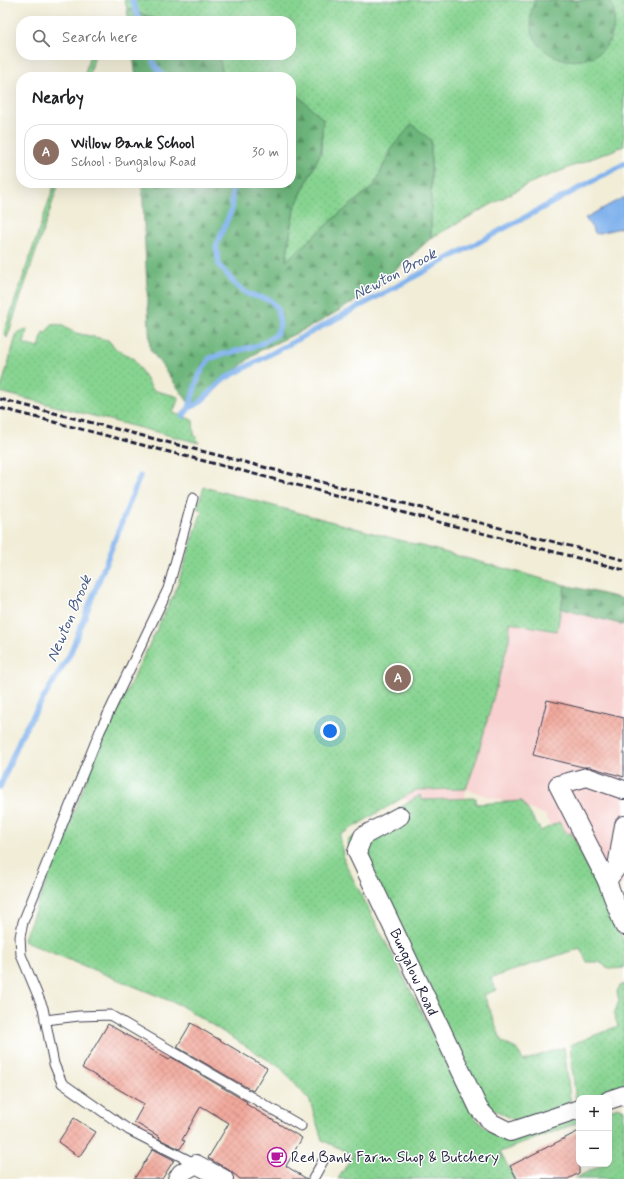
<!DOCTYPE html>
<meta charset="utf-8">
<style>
:root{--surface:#fff;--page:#f6f6f6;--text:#202124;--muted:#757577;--line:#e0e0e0;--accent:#b5179e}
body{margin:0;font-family:Mynerve,sans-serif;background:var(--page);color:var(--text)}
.controls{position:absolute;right:12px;bottom:12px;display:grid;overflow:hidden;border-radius:8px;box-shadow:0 4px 16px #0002}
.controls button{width:36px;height:36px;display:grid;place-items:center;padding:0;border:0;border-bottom:1px solid var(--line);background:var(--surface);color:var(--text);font:20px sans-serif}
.you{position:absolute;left:330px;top:731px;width:14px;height:14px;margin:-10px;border:3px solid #fff;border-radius:50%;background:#1a73e8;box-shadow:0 0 0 6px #1a73e833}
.badge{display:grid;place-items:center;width:26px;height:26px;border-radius:50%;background:var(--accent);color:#fff;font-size:13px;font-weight:700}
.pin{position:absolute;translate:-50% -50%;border:2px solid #fff;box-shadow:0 1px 4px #0006}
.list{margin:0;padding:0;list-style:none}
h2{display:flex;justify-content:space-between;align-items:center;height:52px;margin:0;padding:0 16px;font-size:17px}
h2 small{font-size:13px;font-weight:400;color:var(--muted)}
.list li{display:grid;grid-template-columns:26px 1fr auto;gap:12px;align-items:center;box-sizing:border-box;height:56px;margin:0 8px 8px;padding:0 8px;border:1px solid var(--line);border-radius:16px}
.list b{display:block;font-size:15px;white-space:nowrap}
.list p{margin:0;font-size:13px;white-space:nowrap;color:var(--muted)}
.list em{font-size:13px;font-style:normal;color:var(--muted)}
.icon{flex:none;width:22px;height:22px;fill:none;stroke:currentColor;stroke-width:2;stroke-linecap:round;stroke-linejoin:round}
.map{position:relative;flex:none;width:624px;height:1179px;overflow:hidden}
.search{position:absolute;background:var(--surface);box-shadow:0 4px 16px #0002;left:16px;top:16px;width:280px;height:44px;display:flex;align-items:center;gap:10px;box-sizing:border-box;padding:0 14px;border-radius:16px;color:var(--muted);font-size:15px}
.panel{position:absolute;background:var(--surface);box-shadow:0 4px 16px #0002;left:16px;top:72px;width:280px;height:116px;border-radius:16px}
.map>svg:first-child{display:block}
.built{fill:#f7d0cf}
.grass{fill:url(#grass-dots);stroke:#547b66}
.forest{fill:url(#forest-firs);stroke:#486c5b}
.water{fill:#81b2ed;stroke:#526a94}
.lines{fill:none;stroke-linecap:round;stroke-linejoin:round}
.stream{stroke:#81b2ed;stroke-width:5.5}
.building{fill:url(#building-cross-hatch)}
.lane-casing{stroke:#414052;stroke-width:11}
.street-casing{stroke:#414052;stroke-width:20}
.lane{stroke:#fff;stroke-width:9}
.street{stroke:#fff;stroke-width:18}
.rail{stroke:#22223b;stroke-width:3;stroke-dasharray:6 3;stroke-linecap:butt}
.labels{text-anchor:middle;stroke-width:3;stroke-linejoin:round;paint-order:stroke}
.street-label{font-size:15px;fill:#22223b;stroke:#fff}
.poi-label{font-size:15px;fill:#22223b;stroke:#fff;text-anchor:start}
.water-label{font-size:16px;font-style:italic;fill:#485c82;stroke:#fff}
</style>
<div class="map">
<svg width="624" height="1179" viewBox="0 0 624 1179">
<defs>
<pattern id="grass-dots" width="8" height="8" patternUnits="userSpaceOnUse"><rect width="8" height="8" fill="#87d491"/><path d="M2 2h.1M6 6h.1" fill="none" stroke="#74b67e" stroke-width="1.8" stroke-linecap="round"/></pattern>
<pattern id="forest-firs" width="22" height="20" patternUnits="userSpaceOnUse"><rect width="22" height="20" fill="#6db67b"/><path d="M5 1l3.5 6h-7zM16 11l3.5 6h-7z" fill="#599466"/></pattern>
<pattern id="building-cross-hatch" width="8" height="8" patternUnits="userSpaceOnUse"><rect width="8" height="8" fill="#f2a99c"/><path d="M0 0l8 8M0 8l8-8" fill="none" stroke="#cf9187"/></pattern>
</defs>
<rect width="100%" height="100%" fill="#fff"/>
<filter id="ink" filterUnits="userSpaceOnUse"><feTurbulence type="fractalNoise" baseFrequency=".025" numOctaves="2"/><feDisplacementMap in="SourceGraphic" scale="8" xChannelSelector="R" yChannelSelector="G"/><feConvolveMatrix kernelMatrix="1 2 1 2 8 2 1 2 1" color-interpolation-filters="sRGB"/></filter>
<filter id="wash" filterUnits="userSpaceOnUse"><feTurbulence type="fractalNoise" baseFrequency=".012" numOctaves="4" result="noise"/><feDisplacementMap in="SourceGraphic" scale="16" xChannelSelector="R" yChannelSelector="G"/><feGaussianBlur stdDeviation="0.9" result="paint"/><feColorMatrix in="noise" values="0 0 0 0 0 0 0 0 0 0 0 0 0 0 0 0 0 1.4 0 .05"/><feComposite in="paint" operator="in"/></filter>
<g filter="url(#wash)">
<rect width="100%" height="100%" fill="#f1edd7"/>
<polygon class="built" points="526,601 624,626 624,883 591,896 544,814 466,789 462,815 150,731"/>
<g class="grass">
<polygon points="124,0 624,0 624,146 530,183 431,238 431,140 393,146 374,186 338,215 286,262 294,209 321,152 323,119 291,89 291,77 277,77 272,73 224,77 218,55 291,55 291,21 160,21 127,8"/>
<polygon points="90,55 95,55 89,77 84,77"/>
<polygon points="55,183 59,183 7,338 4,333"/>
<polygon points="53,324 61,325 76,333 108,340 116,349 133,358 153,390 179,397 173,413 193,420 194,434 199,443 0,392 17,333 27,329 24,344 39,348 43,332 45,333"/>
<polygon points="204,487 565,585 557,631 510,623 509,640 477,758 466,789 416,790 340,835 344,861 477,1120 498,1138 574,1116 577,1123 500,1152 515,1179 338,1179 353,1155 322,1140 310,1101 281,1068 180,1005 23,941 99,748 175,592 202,511 197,508"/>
<polygon points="420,795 422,800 476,798 476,804 522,801 541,831 559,822 568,835 571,832 624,941 624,968 610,969 599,962 587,962 580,948 491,978 496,990 484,995 502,1042 518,1050 523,1061 564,1047 571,1107 526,1119 514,1120 484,1104 433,1026 347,841"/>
<polygon points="624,984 624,1088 594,1098 579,1098 579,1103 576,1104 570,1045 618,1026 614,1014 619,1001 617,992 619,987"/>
<polygon points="618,1107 624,1110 624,1179 574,1179 603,1164 609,1164 610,1160 609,1157 609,1110"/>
</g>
<g class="forest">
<path d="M535,0H610C615,10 615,19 613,30C603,83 510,63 535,0Z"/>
<polygon points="127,8 160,21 128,21"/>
<polygon points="133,55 218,55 224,77 136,77"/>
<polygon points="291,89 323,119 321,152 294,209 286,261 338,215 374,186 393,146 412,124 431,140 431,238 374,290 316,324 259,351 191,406 150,349 142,183 291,183"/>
<polygon points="565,585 624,599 624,625 561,609"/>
</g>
<polygon class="water" points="624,197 624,227 596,234 585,218"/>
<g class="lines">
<g class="stream">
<polyline points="132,0 140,21"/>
<polyline points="151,55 154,64 164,77"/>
<path d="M189,408C195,389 197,374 210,358L259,345L276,335L280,325L277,308L270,300L248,294L236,285L219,265L216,246L232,209V183"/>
<polyline points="183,416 189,408 199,403 224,379 624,164"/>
<polyline points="0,787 22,734 70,654 140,476"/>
</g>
</g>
<g id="blocks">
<g class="building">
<polygon points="547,700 624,718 624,777 590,767 583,767 533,755"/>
<polygon points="191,1023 267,1068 253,1091 177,1047"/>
<polygon points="108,1024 169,1060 171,1057 247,1102 246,1104 302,1138 286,1166 307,1179 240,1179 229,1170 208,1158 229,1123 201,1106 182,1140 185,1141 180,1149 159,1139 160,1137 134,1122 144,1104 82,1068"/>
<polygon points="74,1118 96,1132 79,1157 58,1142"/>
<polygon points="579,1131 579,1173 568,1179 517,1179 510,1166"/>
<polygon points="153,1149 174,1160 162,1179 134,1179"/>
</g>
</g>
</g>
<g filter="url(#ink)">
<use href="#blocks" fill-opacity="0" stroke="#414052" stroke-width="1"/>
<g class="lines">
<defs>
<g id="lane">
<polyline points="193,498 168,589 100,731 23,922 20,937 21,955 43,1008 54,1064 62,1083 129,1130 196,1164"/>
<polyline points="45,1020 79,1016 110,1015 301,1126"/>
<polyline points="313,1179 323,1161"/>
</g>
<g id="street">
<polyline points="624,790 587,777 558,785 607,881 624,926"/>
<polyline points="400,816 363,836 357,852 479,1109 492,1123 510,1132 579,1109"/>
<polyline points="607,881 617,867 624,825"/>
<polyline points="609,1100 624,1095"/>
<polyline points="177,1179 181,1173 196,1164 224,1179"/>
</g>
</defs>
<use href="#lane" class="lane-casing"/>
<use href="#street" class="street-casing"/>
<use href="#lane" class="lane"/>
<use href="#street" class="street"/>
<g class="rail">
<polyline points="0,399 624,560"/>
<polyline points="0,408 624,570"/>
</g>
</g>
</g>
<defs>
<symbol id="cafe-ring" viewBox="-11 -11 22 22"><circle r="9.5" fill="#fff" stroke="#b5179e" stroke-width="1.5"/><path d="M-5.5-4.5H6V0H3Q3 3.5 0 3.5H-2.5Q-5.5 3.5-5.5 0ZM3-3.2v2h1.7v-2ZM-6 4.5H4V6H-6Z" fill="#b5179e"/></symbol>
</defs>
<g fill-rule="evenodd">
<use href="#cafe-ring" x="266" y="1146" width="22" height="22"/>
</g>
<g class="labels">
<g class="street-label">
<text transform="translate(414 972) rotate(65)" y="5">Bungalow Road</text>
</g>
<g class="poi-label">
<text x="291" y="1162">Red Bank Farm Shop &amp; Butchery</text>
</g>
<g class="water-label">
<text transform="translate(394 273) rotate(-28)" y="6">Newton Brook</text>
<text transform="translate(68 618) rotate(-67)" y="6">Newton Brook</text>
</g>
</g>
</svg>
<div class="controls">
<button>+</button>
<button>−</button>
</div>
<div class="you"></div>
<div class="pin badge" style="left:398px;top:678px;background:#8d6e63">A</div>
<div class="search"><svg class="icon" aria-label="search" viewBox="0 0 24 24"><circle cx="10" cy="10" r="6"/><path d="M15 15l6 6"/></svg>Search here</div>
<section class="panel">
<h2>Nearby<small></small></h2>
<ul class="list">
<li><span class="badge" style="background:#8d6e63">A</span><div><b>Willow Bank School</b><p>School · Bungalow Road</p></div><em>30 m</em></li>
</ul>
</section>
</div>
